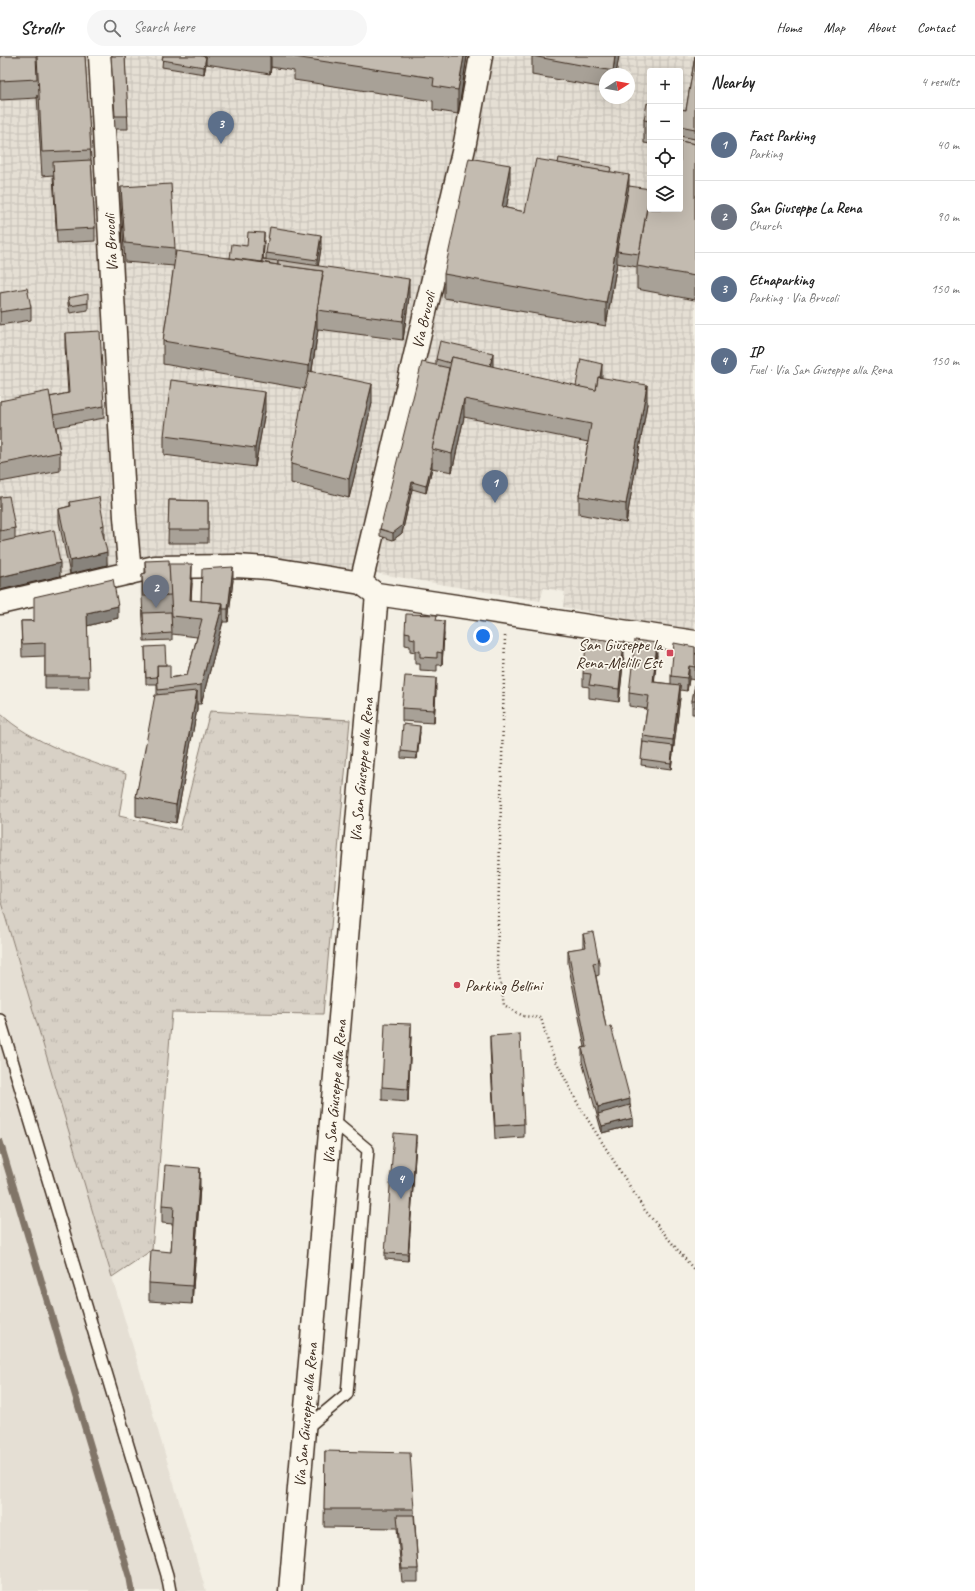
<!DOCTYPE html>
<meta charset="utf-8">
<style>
:root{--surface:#fff;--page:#f6f6f6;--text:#222;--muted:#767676;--line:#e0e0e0;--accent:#0b8043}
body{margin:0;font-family:Caveat,sans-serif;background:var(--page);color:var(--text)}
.controls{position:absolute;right:12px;top:12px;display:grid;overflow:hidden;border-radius:4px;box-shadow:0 4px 16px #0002}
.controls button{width:36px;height:36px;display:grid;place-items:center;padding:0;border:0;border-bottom:1px solid var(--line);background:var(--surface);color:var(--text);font:20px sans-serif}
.compass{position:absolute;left:599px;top:12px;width:36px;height:36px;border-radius:50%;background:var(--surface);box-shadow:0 4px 16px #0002;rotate:79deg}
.you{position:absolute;left:483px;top:580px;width:14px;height:14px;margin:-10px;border:3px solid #fff;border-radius:50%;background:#1a73e8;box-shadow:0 0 0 6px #1a73e833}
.badge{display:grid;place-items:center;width:26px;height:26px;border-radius:50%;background:var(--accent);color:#fff;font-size:13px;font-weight:700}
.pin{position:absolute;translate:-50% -33px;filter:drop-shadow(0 1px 2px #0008)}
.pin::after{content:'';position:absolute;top:21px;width:14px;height:12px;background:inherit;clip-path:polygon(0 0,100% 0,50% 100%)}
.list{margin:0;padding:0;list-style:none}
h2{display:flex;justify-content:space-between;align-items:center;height:52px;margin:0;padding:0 16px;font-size:17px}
h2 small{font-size:13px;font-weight:400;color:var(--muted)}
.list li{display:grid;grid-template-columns:26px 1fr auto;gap:12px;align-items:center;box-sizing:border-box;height:72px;padding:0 16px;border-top:1px solid var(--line)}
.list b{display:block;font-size:15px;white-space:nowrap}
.list p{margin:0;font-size:13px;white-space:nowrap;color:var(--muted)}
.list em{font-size:13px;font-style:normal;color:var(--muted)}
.icon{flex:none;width:22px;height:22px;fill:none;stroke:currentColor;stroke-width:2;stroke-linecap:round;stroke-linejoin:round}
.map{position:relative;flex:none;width:695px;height:1535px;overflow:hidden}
header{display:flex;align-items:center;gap:24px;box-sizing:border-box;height:56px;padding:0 20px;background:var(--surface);border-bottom:1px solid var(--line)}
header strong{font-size:19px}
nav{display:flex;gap:22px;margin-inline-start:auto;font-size:14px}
.search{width:280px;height:36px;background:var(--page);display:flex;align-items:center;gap:10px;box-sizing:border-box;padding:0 14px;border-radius:22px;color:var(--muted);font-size:15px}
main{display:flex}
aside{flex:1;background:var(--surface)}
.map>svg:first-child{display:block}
.built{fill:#e5dfd4}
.industrial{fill:url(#industrial-grid);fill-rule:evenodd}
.grass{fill:url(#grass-tufts);stroke:#8a7e72}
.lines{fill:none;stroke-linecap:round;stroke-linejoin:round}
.stream{stroke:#817468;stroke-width:7}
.service-casing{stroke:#3b2a1e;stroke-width:14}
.minor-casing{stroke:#3b2a1e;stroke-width:25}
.secondary-casing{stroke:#3b2a1e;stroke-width:25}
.path{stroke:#3b2a1e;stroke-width:2.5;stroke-dasharray:1 3;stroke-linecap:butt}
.service{stroke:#fbf7ec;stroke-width:11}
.minor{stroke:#fbf7ec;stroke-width:22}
.secondary{stroke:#fbf7ec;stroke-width:22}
.wall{fill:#a8a197;stroke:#3b2a1e}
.shaded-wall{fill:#88837b;stroke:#3b2a1e}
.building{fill:#c3bbb0;stroke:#3b2a1e}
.poi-dot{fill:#d1495b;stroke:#fbf7ec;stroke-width:1.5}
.labels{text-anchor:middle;stroke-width:3.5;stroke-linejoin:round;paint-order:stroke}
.street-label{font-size:16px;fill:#3b2a1e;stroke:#fbf7ec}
.poi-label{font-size:16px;fill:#3b2a1e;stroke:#fbf7ec;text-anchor:end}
</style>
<header>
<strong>Strollr</strong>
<div class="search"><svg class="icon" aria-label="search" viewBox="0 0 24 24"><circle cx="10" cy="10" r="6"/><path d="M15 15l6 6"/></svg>Search here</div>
<nav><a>Home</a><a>Map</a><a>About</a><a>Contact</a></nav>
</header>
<main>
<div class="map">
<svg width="695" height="1535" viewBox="0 0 695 1535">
<defs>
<pattern id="industrial-grid" width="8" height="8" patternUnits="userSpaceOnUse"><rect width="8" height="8" fill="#e5dfd4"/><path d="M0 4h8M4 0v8" fill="none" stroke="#c5c0b6"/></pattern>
<pattern id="grass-tufts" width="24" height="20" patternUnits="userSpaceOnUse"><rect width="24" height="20" fill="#d8d1c6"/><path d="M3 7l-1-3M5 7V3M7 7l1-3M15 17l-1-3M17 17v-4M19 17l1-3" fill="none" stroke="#bab4aa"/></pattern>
</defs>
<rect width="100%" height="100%" fill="#f3efe4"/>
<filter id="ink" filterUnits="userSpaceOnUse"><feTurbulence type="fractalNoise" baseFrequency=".025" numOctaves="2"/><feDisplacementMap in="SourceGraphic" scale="8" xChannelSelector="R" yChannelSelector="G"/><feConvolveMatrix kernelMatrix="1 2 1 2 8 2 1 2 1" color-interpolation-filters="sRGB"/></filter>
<g filter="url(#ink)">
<polygon class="built" points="0,843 112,1221 206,1535 0,1535"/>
<path class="industrial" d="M0,0H695V576L563,551L565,536L544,532L540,545L262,498L147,501L0,537ZM650,15H680V153H650ZM605,18H629V42H605Z"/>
<path class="grass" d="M210,655L350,664L323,958L172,956L152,1194L112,1221L0,843V657C29,686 88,705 126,718L119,760L180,774Z"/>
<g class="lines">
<polyline class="stream" points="0,1086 130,1523 132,1535"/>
<defs>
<g id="service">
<polyline points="0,964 167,1519 170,1535"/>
<polyline points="305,1373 347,1338 368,1094 331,1063"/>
</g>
<g id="minor">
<polyline points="100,0 125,461 130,517"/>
<polyline points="361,527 464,92 481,0"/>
<polyline points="0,547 155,511 236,510 268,512 361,527 372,535"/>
</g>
<polyline id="secondary" points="290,1535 377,538 695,586"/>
</defs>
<use href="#service" class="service-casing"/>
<use href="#minor" class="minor-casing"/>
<use href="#secondary" class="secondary-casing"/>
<polyline class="path" points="505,580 497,907 504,949 523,960 541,962 550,993 578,1048 644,1153 695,1215"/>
<use href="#service" class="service"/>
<use href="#minor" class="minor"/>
<use href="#secondary" class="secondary"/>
</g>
<g class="wall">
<polygon points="0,0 85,0 95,172 95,185 57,187 53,119 42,120 37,39 37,42 0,44"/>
<polygon points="111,0 125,0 128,73 115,73"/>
<polygon points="163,0 467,0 458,58 433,54 433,45 294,24 294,15 271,11 270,18 206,8 204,18 162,11"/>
<polygon points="532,0 619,0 616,18 605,18 605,32 532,19"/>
<polygon points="695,0 695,244 637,233 637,211 617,207 606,270 444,242 444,218 510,132 506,152 525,156 611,116 629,130 680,153 680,53 686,54"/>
<polygon points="650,48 650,88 644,87 644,64"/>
<polygon points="121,131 175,192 175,200 230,202 247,190 264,190 263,203 266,203 266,197 321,192 318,210 409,241 403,284 318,273 312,315 372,347 349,442 291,427 291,408 305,333 163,308 163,285 174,210 125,206 121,150"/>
<polygon points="0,237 31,251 31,264 0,269"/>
<polygon points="68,242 88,247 88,254 70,257 68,248"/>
<polygon points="65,277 104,350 104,362 56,371 60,396 60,415 0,426 0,345 50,341 68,337 65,290"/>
<polygon points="436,303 493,311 576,330 602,322 647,348 626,467 579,458 579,440 588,386 464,361 452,416 432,412 426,437 412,433 402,477 393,484 380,480 380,473 436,309"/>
<polygon points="265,355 255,411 164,399 164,380"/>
<polygon points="0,441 15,472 15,483 60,520 0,534"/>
<polygon points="169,444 208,445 208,487 168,487"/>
<polygon points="70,446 104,469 104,482 107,509 70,518 59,466 59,453 70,450"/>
<polygon points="145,505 169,508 192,527 191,545 201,545 233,524 228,566 223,566 201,648 197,648 197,653 176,767 136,760 136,741 157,639 157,628 146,628 145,591 166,609 170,622 187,619 197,581 172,578 172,584 144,585 142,541 142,518 145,517"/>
<polygon points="118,562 87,570 89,633 45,633 45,600 22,601 21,565"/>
<polygon points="437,564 444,578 442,609 437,609 437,615 420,614 420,608 415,608 415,596 410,595 410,590 405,589 405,576"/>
<polygon points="695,591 695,624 689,623 687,635 680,634 680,642 671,713 641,709 643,680 647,653 629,650 629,637 657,599 654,626 671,628 671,620"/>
<polygon points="624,599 619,646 589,642 589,631 583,630 583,617"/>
<polygon points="695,629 695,658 692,658 692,645"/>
<polygon points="436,635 434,667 402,665 402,652"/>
<polygon points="420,676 417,703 401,702 401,695"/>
<polygon points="583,878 599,906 599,919 596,920 606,971 630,1049 633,1069 602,1077 582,1005 582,992 585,991 568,907 568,894 583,892"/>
<polygon points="490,980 524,1068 524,1081 495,1083 490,992"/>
<polygon points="411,981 408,1046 382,1044 382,1031"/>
<polygon points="416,1086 408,1205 385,1203 385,1197"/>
<polygon points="200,1130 192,1248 149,1245 149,1227 171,1196 173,1168 162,1167 162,1149"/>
<polygon points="325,1395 414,1453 418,1513 418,1526 402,1526 397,1472 324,1471"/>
</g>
<g class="shaded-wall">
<polygon points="270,0 271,0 271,11 270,18"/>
<polygon points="464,0 467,0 458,58 458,34"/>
<polygon points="615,0 619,0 616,18 613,18"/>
<polygon points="206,1 206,8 204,18 204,11"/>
<polygon points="510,109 510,132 502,174 502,151"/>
<polygon points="629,119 629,143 617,195 617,207 606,270 606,247"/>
<polygon points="264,177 264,190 262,214 261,208"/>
<polygon points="321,179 321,192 317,219 317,204"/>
<polygon points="409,223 409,241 403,284 403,265"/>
<polygon points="317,255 317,273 318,273 309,333 309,310"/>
<polygon points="493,297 493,310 489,328 489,315"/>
<polygon points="602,308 602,321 596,353 596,340"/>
<polygon points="372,328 372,347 349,442 349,423"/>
<polygon points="647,329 647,348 626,467 626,448"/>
<polygon points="265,336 265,355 255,411 255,392"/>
<polygon points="464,343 464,361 452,416 452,398"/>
<polygon points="432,406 432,412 426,437 426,430"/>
<polygon points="412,426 412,433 402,477 393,484 393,477"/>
<polygon points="107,496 107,509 70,518 70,505"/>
<polygon points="60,507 60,520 0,534 0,521"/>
<polygon points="192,508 192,527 190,563 190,544"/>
<polygon points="233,511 233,524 228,566 228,553"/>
<polygon points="223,547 223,565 201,648 201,629"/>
<polygon points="118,550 118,562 87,570 87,557"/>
<polygon points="444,565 444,578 442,609 442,597"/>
<polygon points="624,586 624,599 619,646 619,633"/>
<polygon points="657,587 657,599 653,639 653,626"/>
<polygon points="689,610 689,623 687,635 687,622"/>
<polygon points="436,622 436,635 434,667 434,654"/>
<polygon points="680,629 680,642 671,713 671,707 673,690 673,684"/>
<polygon points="197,635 197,653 176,767 176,749"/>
<polygon points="420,670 420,676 417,703 417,697"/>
<polygon points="411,968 411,981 408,1046 408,1033"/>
<polygon points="630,1043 630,1056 598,1058 598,1051"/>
<polygon points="633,1062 633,1069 602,1077 602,1070"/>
<polygon points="416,1079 416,1086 408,1205 408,1198"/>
<polygon points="200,1112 200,1130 192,1248 192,1230"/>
</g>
<g class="building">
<polygon points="0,0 36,0 37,23 0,25"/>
<polygon points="37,0 85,0 91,94 42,96"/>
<polygon points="111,0 125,0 128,60 115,60"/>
<polygon points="163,0 201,0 206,1 204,11 162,4"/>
<polygon points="295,0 464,0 458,34 433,30 434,22 294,1"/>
<polygon points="532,0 615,0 613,15"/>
<polygon points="695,0 695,73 680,70 680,53 686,54"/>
<polygon points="647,47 650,48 650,65 644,64"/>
<polygon points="680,80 695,83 695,88 680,85"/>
<polygon points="680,85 695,88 695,220 637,210 650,135 650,153 680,153"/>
<polygon points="469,102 510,109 502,151 525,156 536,103 629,119 606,247 444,218"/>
<polygon points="559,102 611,111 610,116 558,107"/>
<polygon points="91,104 95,172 57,174 53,106"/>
<polygon points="171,128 175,192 125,187 121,131"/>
<polygon points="629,130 650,133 639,198 617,195"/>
<polygon points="270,171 321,179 317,204 266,197"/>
<polygon points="248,176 264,177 262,206 230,202 232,188 247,190"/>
<polygon points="176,195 323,215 309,310 163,285"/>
<polygon points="262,203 278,205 278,209 262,206"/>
<polygon points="278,204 409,223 403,265 317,254 323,219 322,219 323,215 278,209"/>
<polygon points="27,232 31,251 0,256 0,237"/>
<polygon points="88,238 88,247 70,250 68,242"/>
<polygon points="100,275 104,350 53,359 50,341 69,337 65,277"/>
<polygon points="440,285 493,297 490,310 452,301 450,307 436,303"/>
<polygon points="452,301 596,334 598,321 647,329 626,448 579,440 591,368 464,343 452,398 432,393"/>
<polygon points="581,303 602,308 600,321 598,321 596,334 576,330"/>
<polygon points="422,306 449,312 432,393 432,406 426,430 412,426 402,470 393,477 380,473"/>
<polygon points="309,315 372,328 349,423 291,408 302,343"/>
<polygon points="171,324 265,336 255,392 164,380"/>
<polygon points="49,335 60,396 0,408 0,345"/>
<polygon points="9,440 15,472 0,475 0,441"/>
<polygon points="99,441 104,469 101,470 107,496 70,505 59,453 71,450 70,446"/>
<polygon points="169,444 208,445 208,474 168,474"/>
<polygon points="54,474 60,507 0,521 0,486"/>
<polygon points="169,504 171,539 143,540 142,518 146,517 145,505"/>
<polygon points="169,508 192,508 190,544 223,547 201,629 158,634 157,609 170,609 170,622 187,619 202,563 172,560"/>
<polygon points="233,511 228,553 223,553 223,547 201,545 202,513"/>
<polygon points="113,523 118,550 87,557 89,620 45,620 45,587 22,588 21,565 34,565 34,541"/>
<polygon points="171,556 172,577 144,579 143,557"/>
<polygon points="406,558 437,559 436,564 444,565 442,597 437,596 437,602 420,601 420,595 415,595 415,583 410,582 410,577 405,576"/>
<polygon points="587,582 624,586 619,633 589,629 591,618 583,617"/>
<polygon points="635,584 657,587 653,626 680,629 673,684 643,680 649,640 629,637"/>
<polygon points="674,587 695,591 695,611 689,610 687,622 671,620"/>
<polygon points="165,590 166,609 157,609 157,621 146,622 145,591"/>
<polygon points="405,620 436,622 434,654 402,652"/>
<polygon points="695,629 695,645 692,645"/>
<polygon points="197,635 176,749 136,741 155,639"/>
<polygon points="403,668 420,670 417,697 401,695"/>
<polygon points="643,686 673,690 671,707 641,703"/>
<polygon points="593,876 599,906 593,907 606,971 611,970 630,1043 598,1051 582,992 587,991 568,894 586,891 583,878"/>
<polygon points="385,967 411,968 408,1033 382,1031"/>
<polygon points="520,978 524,1068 495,1070 490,980"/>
<polygon points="630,1049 633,1062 602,1070 598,1058"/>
<polygon points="394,1077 416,1079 408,1198 385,1197"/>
<polygon points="165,1109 200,1112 192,1230 149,1227 151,1194 171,1196 174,1150 162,1149"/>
<polygon points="325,1395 410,1397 414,1453 324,1453"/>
<polygon points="397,1459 414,1459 418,1513 402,1513"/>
</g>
</g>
<g class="poi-dot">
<rect x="666" y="593" width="8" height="8" rx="2"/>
<circle cx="457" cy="929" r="4"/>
</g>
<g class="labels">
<g class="street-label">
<text transform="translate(110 187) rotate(-93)" y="6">Via Brucoli</text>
<text transform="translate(423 264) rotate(-77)" y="6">Via Brucoli</text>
<text transform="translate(361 714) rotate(-85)" y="6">Via San Giuseppe alla Rena</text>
<text transform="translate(334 1036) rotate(-85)" y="6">Via San Giuseppe alla Rena</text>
<text transform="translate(305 1359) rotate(-85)" y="6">Via San Giuseppe alla Rena</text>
</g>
<g class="poi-label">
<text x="662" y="594">San Giuseppe la<tspan x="662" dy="18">Rena-Melilli Est</tspan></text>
<text x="465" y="935" text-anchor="start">Parking Bellini</text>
</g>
</g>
</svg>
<div class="controls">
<button>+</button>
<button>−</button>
<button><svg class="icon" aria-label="locate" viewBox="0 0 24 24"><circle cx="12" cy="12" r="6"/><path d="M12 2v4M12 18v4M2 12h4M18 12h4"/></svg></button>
<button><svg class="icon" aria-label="layers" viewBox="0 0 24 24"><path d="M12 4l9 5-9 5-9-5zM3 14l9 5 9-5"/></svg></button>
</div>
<svg class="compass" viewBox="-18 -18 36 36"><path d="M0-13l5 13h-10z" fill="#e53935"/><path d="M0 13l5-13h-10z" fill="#767676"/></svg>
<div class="you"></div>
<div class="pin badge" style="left:495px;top:447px;background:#5c6f8a">1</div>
<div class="pin badge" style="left:156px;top:552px;background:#6b7280">2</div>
<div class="pin badge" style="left:221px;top:88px;background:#5c6f8a">3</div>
<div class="pin badge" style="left:401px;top:1143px;background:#5c6f8a">4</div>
</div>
<aside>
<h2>Nearby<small>4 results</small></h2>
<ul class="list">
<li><span class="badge" style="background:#5c6f8a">1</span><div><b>Fast Parking</b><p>Parking</p></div><em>40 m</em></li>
<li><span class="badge" style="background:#6b7280">2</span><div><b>San Giuseppe La Rena</b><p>Church</p></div><em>90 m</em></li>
<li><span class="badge" style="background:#5c6f8a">3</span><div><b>Etnaparking</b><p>Parking · Via Brucoli</p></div><em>150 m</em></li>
<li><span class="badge" style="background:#5c6f8a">4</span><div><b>IP</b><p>Fuel · Via San Giuseppe alla Rena</p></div><em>150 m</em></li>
</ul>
</aside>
</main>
